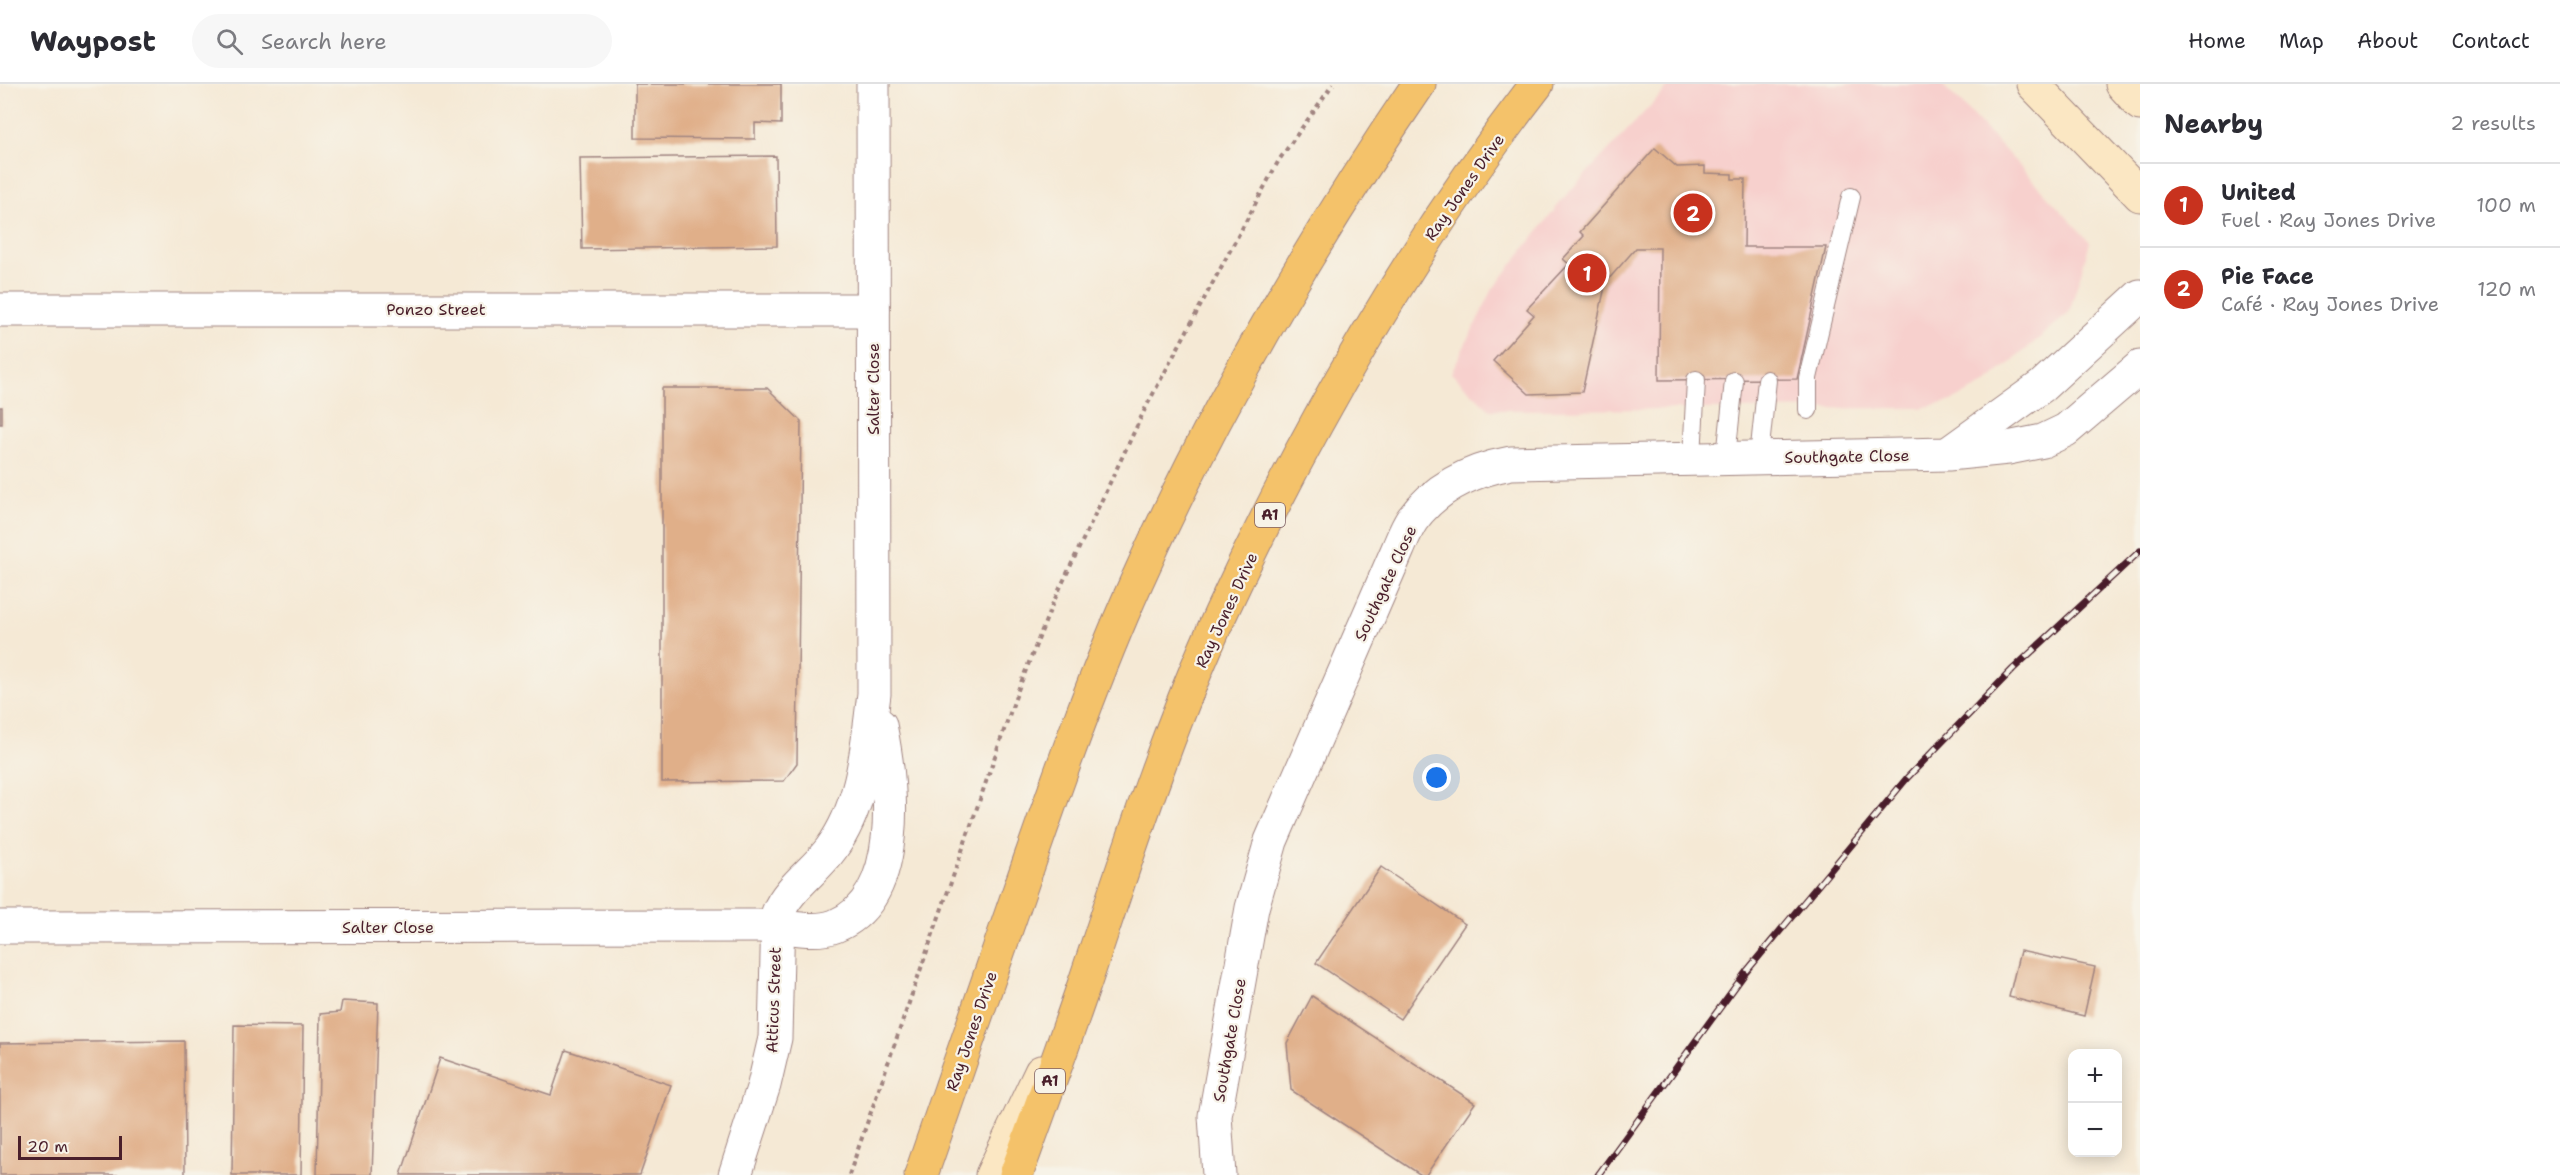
<!DOCTYPE html>
<meta charset="utf-8">
<style>
:root{--surface:#fff;--page:#f7f7f7;--text:#2b2b33;--muted:#7c7c81;--line:#e1e1e2;--accent:#c8321e}
body{margin:0;font-family:"Shantell Sans",sans-serif;background:var(--page);color:var(--text)}
.controls{position:absolute;right:18px;bottom:18px;display:grid;overflow:hidden;border-radius:12px;box-shadow:0 3px 15px #0003}
.controls button{width:54px;height:54px;display:grid;place-items:center;padding:0;border:0;border-bottom:2px solid var(--line);background:var(--surface);color:var(--text);font:30px sans-serif}
.scale{position:absolute;left:18px;bottom:15px;width:104px;box-sizing:border-box;padding-left:6px;border:3px solid #4a1f2b;border-top:0;font-size:16px;line-height:21px;white-space:nowrap;color:#4a1f2b;-webkit-text-stroke:4px #f7f3e8;paint-order:stroke}
.you{position:absolute;left:1437px;top:694px;width:21px;height:21px;margin:-15px;border:4px solid #fff;border-radius:50%;background:#1a73e8;box-shadow:0 0 0 9px #1a73e833}
.badge{display:grid;place-items:center;width:39px;height:39px;border-radius:50%;background:var(--accent);color:#fff;font-size:20px;font-weight:700}
.pin{position:absolute;translate:-50% -50%;border:3px solid #fff;box-shadow:0 2px 6px #0006}
.list{margin:0;padding:0;list-style:none}
h2{display:flex;justify-content:space-between;align-items:center;height:78px;margin:0;padding:0 24px;font-size:26px}
h2 small{font-size:20px;font-weight:400;color:var(--muted)}
.list li{display:grid;grid-template-columns:39px 1fr auto;gap:18px;align-items:center;box-sizing:border-box;height:84px;padding:0 24px;border-top:2px solid var(--line)}
.list b{display:block;font-size:22px;white-space:nowrap}
.list p{margin:0;font-size:20px;white-space:nowrap;color:var(--muted)}
.list em{font-size:20px;font-style:normal;color:var(--muted)}
.icon{flex:none;width:33px;height:33px;fill:none;stroke:currentColor;stroke-width:2;stroke-linecap:round;stroke-linejoin:round}
.map{position:relative;flex:none;width:2140px;height:1091px;overflow:hidden}
header{display:flex;align-items:center;gap:36px;box-sizing:border-box;height:84px;padding:0 30px;background:var(--surface);border-bottom:2px solid var(--line)}
header strong{font-size:28px}
nav{display:flex;gap:33px;margin-inline-start:auto;font-size:21px}
.search{width:420px;height:54px;background:var(--page);display:flex;align-items:center;gap:15px;box-sizing:border-box;padding:0 21px;border-radius:33px;color:var(--muted);font-size:22px}
main{display:flex}
aside{flex:1;background:var(--surface)}
.map>svg:first-child{display:block}
.built{fill:#f7d0cd}
.building{fill:#e0af89}
.lines{fill:none;stroke-linecap:round;stroke-linejoin:round}
.lane-casing{stroke:#a08480;stroke-width:20}
.street-casing{stroke:#a08480;stroke-width:35}
.secondary-casing{stroke:#a08480;stroke-width:35}
.highway-casing{stroke:#a08480;stroke-width:35}
.path{stroke:#a08480;stroke-width:4;stroke-dasharray:4.5 4.5;stroke-linecap:butt}
.lane{stroke:#fff;stroke-width:18}
.street{stroke:#fff;stroke-width:33}
.secondary{stroke:#fbe7c3;stroke-width:33}
.highway{stroke:#f4c26a;stroke-width:33}
.rail-casing{stroke:#4a1f2b;stroke-width:7}
.rail{stroke:#f7f3e8;stroke-width:4.5;stroke-dasharray:14;stroke-linecap:butt}
.labels{text-anchor:middle;stroke-width:4.5;stroke-linejoin:round;paint-order:stroke}
.shield{fill:#f7f3e8;stroke:#7e5f64;stroke-width:1.5}
.shield-label{font-size:15px;font-weight:bold;fill:#4a1f2b}
.street-label{font-size:16px;fill:#4a1f2b;stroke:#f7f3e8}
</style>
<header>
<strong>Waypost</strong>
<div class="search"><svg class="icon" aria-label="search" viewBox="0 0 24 24"><circle cx="10" cy="10" r="6"/><path d="M15 15l6 6"/></svg>Search here</div>
<nav><a>Home</a><a>Map</a><a>About</a><a>Contact</a></nav>
</header>
<main>
<div class="map">
<svg width="2140" height="1091" viewBox="0 0 2140 1091">
<rect width="100%" height="100%" fill="#f7f3e8"/>
<filter id="ink" filterUnits="userSpaceOnUse"><feTurbulence type="fractalNoise" baseFrequency=".0167" numOctaves="2"/><feDisplacementMap in="SourceGraphic" scale="12" xChannelSelector="R" yChannelSelector="G"/><feConvolveMatrix kernelMatrix="1 2 1 2 8 2 1 2 1" color-interpolation-filters="sRGB"/></filter>
<filter id="wash" filterUnits="userSpaceOnUse"><feTurbulence type="fractalNoise" baseFrequency=".008" numOctaves="4" result="noise"/><feDisplacementMap in="SourceGraphic" scale="24" xChannelSelector="R" yChannelSelector="G"/><feGaussianBlur stdDeviation="1.35" result="paint"/><feColorMatrix in="noise" values="0 0 0 0 0 0 0 0 0 0 0 0 0 0 0 0 0 1.4 0 .05"/><feComposite in="paint" operator="in"/></filter>
<g filter="url(#wash)">
<rect width="100%" height="100%" fill="#f5e9d5"/>
<polygon class="built" points="1671,0 1941,0 1960,18 2090,158 2069,229 1985,300 1952,317 1920,324 1490,326 1451,289 1493,205 1567,110"/>
<g id="blocks">
<g class="building">
<polygon points="635,0 781,0 781,40 755,39 755,55 635,54"/>
<polygon points="1655,64 1677,83 1705,82 1705,89 1732,90 1732,95 1745,95 1744,163 1826,163 1797,295 1659,296 1660,164 1636,164 1606,198 1582,308 1529,310 1493,277 1534,231 1527,225 1569,180 1563,175 1584,152 1580,148"/>
<polygon points="776,72 777,162 582,165 580,74"/>
<polygon points="662,304 767,304 801,337 797,679 784,697 662,698"/>
<rect x="0" y="323" width="2" height="17"/>
<polygon points="1381,783 1465,840 1400,935 1316,879"/>
<polygon points="2020,867 2095,883 2084,932 2009,913"/>
<polygon points="1312,912 1475,1019 1426,1091 1421,1091 1291,1006 1287,959"/>
<polygon points="342,917 378,919 372,1091 317,1091 320,930 340,928"/>
<polygon points="234,941 303,942 301,1091 232,1091"/>
<polygon points="184,957 185,1091 0,1091 0,959"/>
<polygon points="566,966 671,1001 640,1091 401,1091 440,974 551,1011"/>
</g>
</g>
</g>
<g filter="url(#ink)">
<use href="#blocks" fill-opacity="0" stroke="#a08480" stroke-width="1.5"/>
<g class="lines">
<defs>
<g id="lane">
<polyline points="1808,326 1808,294 1851,113"/>
<polyline points="1726,373 1734,297"/>
<polyline points="1759,373 1767,296"/>
<polyline points="1692,374 1696,296"/>
</g>
<g id="street">
<polyline points="0,226 873,226"/>
<polyline points="1949,369 2042,302 2140,212"/>
<path d="M0,843L776,842C795,844 817,849 835,842C905,814 892,699 880,641"/>
<path d="M735,1091L764,1001L775,954L778,829C788,804 815,787 831,765C864,720 867,663 874,610L873,0"/>
<path d="M1219,1091L1215,1032L1252,824L1271,757L1398,465C1402,456 1406,445 1412,436C1436,403 1473,386 1511,379L1948,370L2008,364L2043,357L2066,346L2140,283"/>
</g>
<g id="secondary">
<polyline points="2033,0 2140,111"/>
<polyline points="2122,0 2140,20"/>
<polyline points="992,1091 1041,988"/>
</g>
<g id="highway">
<path d="M921,1091C955,994 989,897 1022,799C1057,699 1092,597 1136,499C1214,324 1311,158 1419,0"/>
<path d="M1016,1091C1039,1028 1062,965 1084,901C1126,776 1166,649 1221,529C1306,345 1413,160 1537,0"/>
</g>
</defs>
<use href="#lane" class="lane-casing"/>
<use href="#street" class="street-casing"/>
<use href="#secondary" class="secondary-casing"/>
<use href="#highway" class="highway-casing"/>
<polyline class="path" points="849,1091 1018,606 1052,521 1145,325 1232,163 1279,76 1333,0"/>
<use href="#lane" class="lane"/>
<use href="#street" class="street"/>
<use href="#secondary" class="secondary"/>
<use href="#highway" class="highway"/>
<defs>
<polyline id="rail" points="1598,1091 1746,888 1907,694 2013,585 2140,467"/>
</defs>
<use href="#rail" class="rail-casing"/>
<use href="#rail" class="rail"/>
</g>
</g>
<g class="labels">
<g class="shield">
<rect x="1255" y="419" width="30" height="24" rx="4.5"/>
<rect x="1035" y="985" width="30" height="24" rx="4.5"/>
</g>
<g class="shield-label">
<text x="1270" y="436">A1</text>
<text x="1050" y="1002">A1</text>
</g>
<g class="street-label">
<text transform="translate(1464 103) rotate(-55)" y="6">Ray Jones Drive</text>
<text x="436" y="231">Ponzo Street</text>
<text transform="translate(873 305) rotate(-90)" y="6">Salter Close</text>
<text transform="translate(1847 372) rotate(-1)" y="6">Southgate Close</text>
<text transform="translate(1385 499) rotate(-65)" y="6">Southgate Close</text>
<text transform="translate(1226 526) rotate(-65)" y="6">Ray Jones Drive</text>
<text x="388" y="849">Salter Close</text>
<text transform="translate(773 916) rotate(-88)" y="6">Atticus Street</text>
<text transform="translate(971 947) rotate(-71)" y="6">Ray Jones Drive</text>
<text transform="translate(1229 956) rotate(-80)" y="6">Southgate Close</text>
</g>
</g>
</svg>
<div class="controls">
<button>+</button>
<button>−</button>
</div>
<div class="scale">20 m</div>
<div class="you"></div>
<div class="pin badge" style="left:1587px;top:189px">1</div>
<div class="pin badge" style="left:1693px;top:129px">2</div>
</div>
<aside>
<h2>Nearby<small>2 results</small></h2>
<ul class="list">
<li><span class="badge">1</span><div><b>United</b><p>Fuel · Ray Jones Drive</p></div><em>100 m</em></li>
<li><span class="badge">2</span><div><b>Pie Face</b><p>Café · Ray Jones Drive</p></div><em>120 m</em></li>
</ul>
</aside>
</main>
